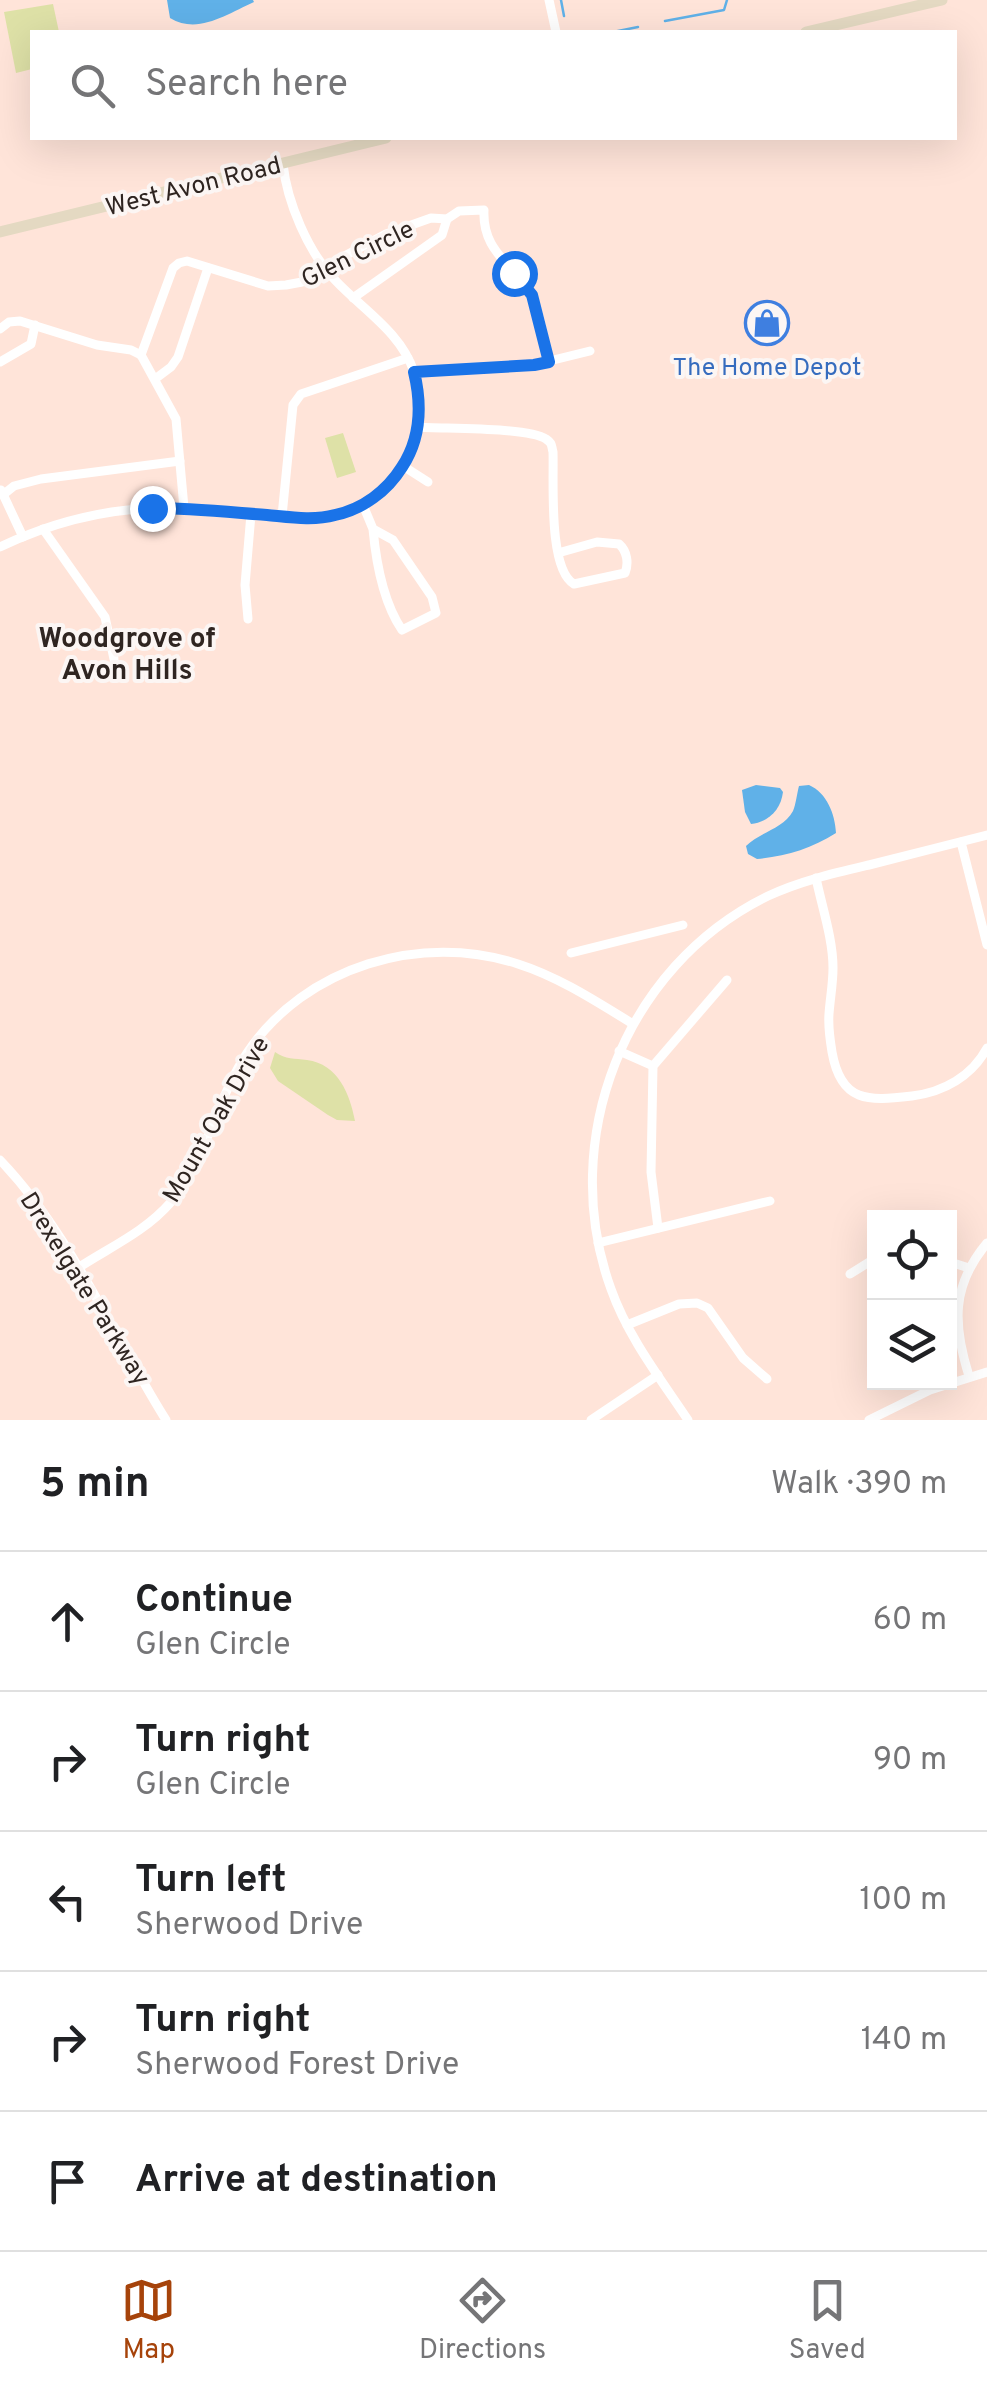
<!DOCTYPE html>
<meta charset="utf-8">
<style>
:root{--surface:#fff;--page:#f2f2f2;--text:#202124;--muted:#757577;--line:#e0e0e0;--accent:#a6430a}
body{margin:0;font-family:Overpass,sans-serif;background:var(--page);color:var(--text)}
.controls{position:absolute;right:30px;bottom:30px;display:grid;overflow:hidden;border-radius:0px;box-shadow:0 10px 40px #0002}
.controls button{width:90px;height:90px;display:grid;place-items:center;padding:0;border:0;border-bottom:2px solid var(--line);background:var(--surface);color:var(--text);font:50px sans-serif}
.stop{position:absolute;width:30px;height:30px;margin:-22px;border:8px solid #1a73e8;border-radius:50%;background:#fff}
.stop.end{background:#1a73e8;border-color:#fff;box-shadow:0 2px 10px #0008}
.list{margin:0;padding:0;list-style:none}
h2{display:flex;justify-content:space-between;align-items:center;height:130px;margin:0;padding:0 40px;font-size:42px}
h2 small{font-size:32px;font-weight:400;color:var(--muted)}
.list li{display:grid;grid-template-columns:65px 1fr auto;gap:30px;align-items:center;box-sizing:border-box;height:140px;padding:0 40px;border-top:2px solid var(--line)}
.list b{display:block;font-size:38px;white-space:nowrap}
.list p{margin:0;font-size:32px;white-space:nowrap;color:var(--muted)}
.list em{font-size:32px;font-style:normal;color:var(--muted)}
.icon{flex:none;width:55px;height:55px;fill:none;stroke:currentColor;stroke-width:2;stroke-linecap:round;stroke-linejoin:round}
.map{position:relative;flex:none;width:987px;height:1420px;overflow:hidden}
.search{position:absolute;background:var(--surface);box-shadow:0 10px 40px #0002;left:30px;right:30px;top:30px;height:110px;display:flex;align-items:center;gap:25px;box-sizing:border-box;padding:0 35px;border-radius:0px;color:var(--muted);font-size:38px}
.sheet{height:830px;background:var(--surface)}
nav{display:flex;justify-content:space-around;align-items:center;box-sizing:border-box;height:140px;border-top:2px solid var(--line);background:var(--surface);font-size:28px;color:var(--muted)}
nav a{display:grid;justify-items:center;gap:5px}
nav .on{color:var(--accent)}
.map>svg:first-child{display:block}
.green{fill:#dee1a7}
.water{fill:#60b1e8}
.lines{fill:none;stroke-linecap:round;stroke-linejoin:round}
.stream{stroke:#60b1e8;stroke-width:2.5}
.minor{stroke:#fff;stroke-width:9}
.secondary{stroke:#e4d9c2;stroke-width:11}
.route{stroke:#1a73e8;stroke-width:12}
.labels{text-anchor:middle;stroke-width:8;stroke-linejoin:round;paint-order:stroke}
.street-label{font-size:25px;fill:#2f2521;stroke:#fcf6f4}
.shop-label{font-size:25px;fill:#366cbe;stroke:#fcf6f4}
.neighbourhood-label{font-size:28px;font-weight:bold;fill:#2f2521;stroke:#fcf6f4}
</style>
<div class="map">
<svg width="987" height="1420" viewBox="0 0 987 1420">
<rect width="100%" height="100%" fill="#ffe4d9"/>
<g class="green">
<polygon points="53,4 59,32 32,32 32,69 16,73 4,12"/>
<polygon points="343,433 356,472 337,478 325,438"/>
<path d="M275,1052C286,1060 294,1058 307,1060C338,1064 350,1094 355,1121L337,1120L328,1115L278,1081L270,1068Z"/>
</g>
<g class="water">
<path d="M167,0H253L254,2C227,14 198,35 170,18Z"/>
<path d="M756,785L780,788L783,792C781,809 769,822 751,824L745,812L742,790Z"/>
<path d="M809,785C827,793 835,814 836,833C811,849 786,856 757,859L748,854L746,846C760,832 783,829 793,811C796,804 797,793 799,786Z"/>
</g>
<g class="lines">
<g class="stream">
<polyline points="561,0 564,16"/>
<polyline points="665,21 724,10 727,0"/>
<polyline points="613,32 638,27"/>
</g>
<g class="minor">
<polyline points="549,0 556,32"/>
<polyline points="353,298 442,235 447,219"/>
<polyline points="0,329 9,322 20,321 97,345 131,350 141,355"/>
<path d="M141,355L173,268L179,263L187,261L268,286L286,285L302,282L335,261L386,234L431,218L447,219L459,211L484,210C482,250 510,262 529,292C540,308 544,342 549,361"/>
<polyline points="141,355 176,419 184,508"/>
<polyline points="0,362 31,344 35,325"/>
<polyline points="414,372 533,365 590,351"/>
<polyline points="155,379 171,367 178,357 208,268"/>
<path d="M418,427C444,429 527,427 546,439C553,444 551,445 553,452C554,482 548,569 574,584L625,573C629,563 627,551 619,544L597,542L558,553"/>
<polyline points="403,466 428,482"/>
<polyline points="1,490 23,537"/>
<polyline points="4,494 14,486 41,479 180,461"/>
<path d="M363,505L373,529L393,540L432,597L436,613L402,630C383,602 376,562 373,529"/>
<polyline points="282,516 293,405 301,394 310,391 408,358"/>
<polyline points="43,529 105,617 114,659"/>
<path d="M0,547C48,524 101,510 154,508C195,507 235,513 276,516C296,517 317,520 336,515C366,508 392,487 406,460C420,433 423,401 414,372C401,332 362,309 335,280C308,252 287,202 283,164"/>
<polyline points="248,619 245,585 251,514"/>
<polyline points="961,842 987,945"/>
<path d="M816,878C822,907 833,939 833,968C833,984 830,999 829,1014C828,1027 830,1040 832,1052C841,1103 868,1101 912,1096C944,1092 972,1076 987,1048"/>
<polyline points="571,953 683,925"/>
<polyline points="619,1051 653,1066"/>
<path d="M0,1160C71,1234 112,1334 166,1420"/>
<polyline points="658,1228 651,1172 653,1066 727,980"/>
<polyline points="598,1243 770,1201"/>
<polyline points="950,1262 969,1268"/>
<path d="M78,1268C110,1247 145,1232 171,1202C207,1159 216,1100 247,1053C305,966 422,932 518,964C559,977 597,1002 633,1024"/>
<polyline points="850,1274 874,1259"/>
<polyline points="627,1325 679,1304 697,1303 708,1308 743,1358 767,1379"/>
<path d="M969,1376C953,1325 951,1286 987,1243"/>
<polyline points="591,1420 658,1375"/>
<path d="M688,1420C660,1378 628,1337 611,1289C557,1141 624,966 768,896C800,881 835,873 869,865C908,855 948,845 987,835"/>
<polyline points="869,1420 930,1390 987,1372"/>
</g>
<g class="secondary">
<polyline points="806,32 942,0"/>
<polyline points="0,232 386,138"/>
</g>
</g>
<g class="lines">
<path class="route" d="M152,508C191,508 228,512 267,515C289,517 313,521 335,515C363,509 387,491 402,467C421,438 422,405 414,372L534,365L549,362L532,295L514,273"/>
</g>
<defs>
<symbol id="shop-ring" viewBox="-11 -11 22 22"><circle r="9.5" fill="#fcf6f4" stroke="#3f7fe0" stroke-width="1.5"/><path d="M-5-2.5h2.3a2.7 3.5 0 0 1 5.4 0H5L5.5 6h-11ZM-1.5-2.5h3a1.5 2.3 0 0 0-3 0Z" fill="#3f7fe0"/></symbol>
</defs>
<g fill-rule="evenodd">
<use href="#shop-ring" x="742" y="298" width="50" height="50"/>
</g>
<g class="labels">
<g class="street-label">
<text transform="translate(193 185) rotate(-14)" y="9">West Avon Road</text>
<text transform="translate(357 253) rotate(-26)" y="9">Glen Circle</text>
<text transform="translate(215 1119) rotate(-60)" y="9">Mount Oak Drive</text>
<text transform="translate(86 1288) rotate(58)" y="9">Drexelgate Parkway</text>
</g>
<g class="shop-label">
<text x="767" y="375">The Home Depot</text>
</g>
<g class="neighbourhood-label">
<text x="127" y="647">Woodgrove of<tspan x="127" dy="32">Avon Hills</tspan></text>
</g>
</g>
</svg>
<div class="controls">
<button><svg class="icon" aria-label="locate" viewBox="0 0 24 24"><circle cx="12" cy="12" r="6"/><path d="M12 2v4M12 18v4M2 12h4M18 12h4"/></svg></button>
<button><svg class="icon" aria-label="layers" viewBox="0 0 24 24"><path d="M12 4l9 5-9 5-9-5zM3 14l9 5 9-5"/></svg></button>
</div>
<div class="stop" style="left:514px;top:273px"></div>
<div class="stop end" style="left:152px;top:508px"></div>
<div class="search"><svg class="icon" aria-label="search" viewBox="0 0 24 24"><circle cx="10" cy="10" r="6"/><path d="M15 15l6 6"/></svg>Search here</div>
</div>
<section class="sheet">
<h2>5 min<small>Walk · 390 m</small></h2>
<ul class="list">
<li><svg class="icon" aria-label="ahead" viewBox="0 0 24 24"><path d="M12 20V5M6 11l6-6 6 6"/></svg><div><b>Continue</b><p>Glen Circle</p></div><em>60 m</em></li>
<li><svg class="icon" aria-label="right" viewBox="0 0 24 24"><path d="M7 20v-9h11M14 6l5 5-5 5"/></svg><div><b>Turn right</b><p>Glen Circle</p></div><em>90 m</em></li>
<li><svg class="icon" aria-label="left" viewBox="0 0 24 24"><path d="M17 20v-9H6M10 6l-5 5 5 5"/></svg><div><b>Turn left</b><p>Sherwood Drive</p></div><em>100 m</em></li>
<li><svg class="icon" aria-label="right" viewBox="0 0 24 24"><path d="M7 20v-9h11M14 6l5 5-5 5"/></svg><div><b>Turn right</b><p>Sherwood Forest Drive</p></div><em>140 m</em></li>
<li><svg class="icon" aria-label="arrive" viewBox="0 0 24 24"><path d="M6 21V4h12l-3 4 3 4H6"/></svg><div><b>Arrive at destination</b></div></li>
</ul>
</section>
<nav>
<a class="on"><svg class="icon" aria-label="map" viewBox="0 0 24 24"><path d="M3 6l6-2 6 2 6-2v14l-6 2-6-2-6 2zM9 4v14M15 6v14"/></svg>Map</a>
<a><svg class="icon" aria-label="directions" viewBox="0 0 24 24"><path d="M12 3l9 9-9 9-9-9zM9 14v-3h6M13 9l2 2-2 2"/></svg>Directions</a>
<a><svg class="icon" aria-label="saved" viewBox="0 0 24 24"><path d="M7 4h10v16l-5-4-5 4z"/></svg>Saved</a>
</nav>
